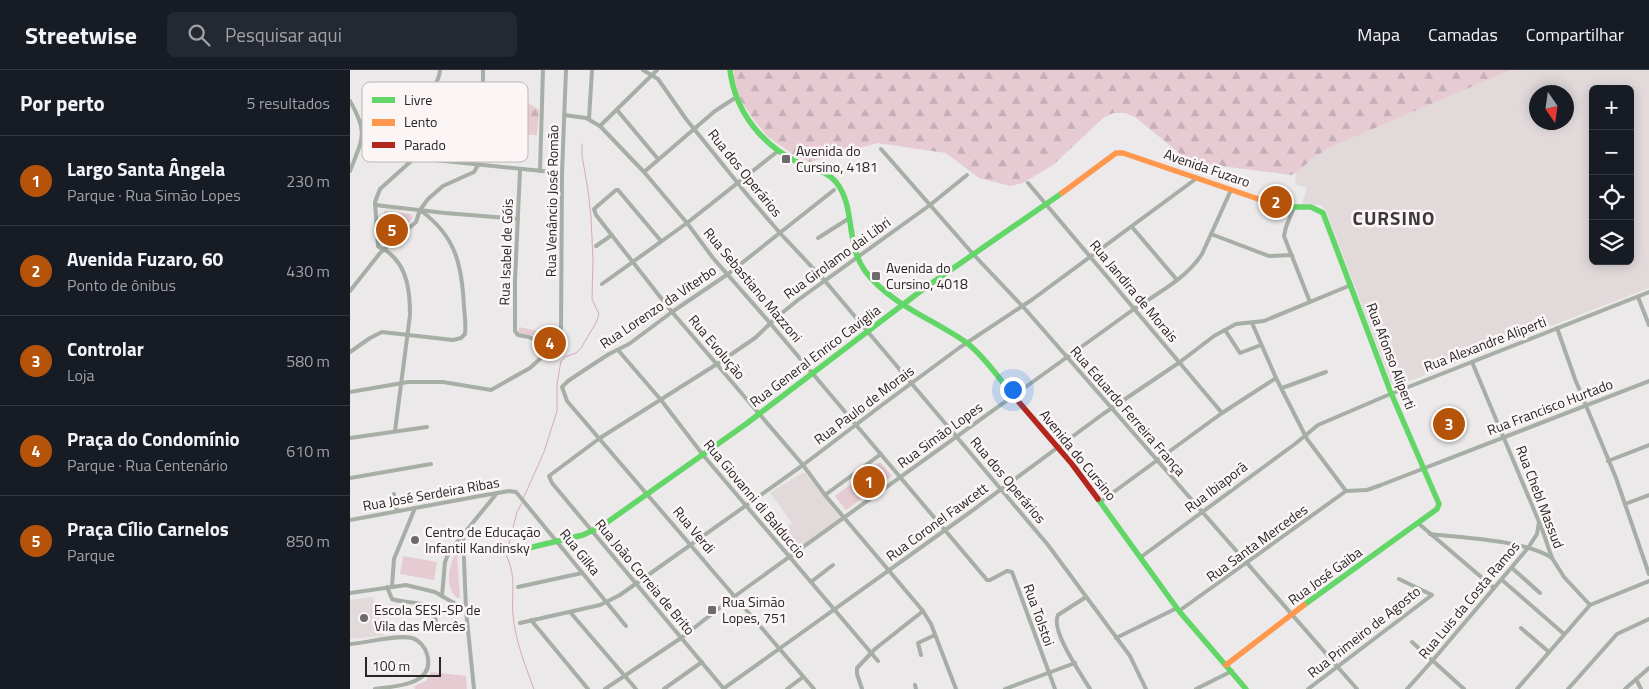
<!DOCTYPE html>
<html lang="pt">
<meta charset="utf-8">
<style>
:root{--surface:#171b24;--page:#242831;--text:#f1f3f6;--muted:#9ea1a6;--line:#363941;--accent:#b45309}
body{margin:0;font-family:"Titillium Web",sans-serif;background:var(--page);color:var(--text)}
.controls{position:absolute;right:15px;top:15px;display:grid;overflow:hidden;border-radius:8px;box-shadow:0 2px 12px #0003}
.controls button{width:45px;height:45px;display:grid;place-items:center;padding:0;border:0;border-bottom:1px solid var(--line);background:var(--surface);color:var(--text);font:25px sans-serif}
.compass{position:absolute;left:1179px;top:15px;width:45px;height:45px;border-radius:50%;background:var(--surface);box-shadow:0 2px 12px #0003;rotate:167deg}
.scale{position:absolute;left:15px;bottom:12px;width:76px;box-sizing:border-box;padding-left:5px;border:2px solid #282526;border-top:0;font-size:14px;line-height:18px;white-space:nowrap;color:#282526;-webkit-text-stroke:4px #fbf5f6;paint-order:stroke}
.you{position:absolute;left:662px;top:319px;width:18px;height:18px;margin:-12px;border:4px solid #fff;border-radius:50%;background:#1a73e8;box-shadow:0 0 0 8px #1a73e833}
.badge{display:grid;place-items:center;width:32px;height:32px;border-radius:50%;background:var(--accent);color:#fff;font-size:16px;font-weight:700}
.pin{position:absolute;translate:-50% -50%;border:2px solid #fff;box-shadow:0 1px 5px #0006}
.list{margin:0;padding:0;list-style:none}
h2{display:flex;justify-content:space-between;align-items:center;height:65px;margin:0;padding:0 20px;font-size:21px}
h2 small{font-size:16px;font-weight:400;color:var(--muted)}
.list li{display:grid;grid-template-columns:32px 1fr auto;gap:15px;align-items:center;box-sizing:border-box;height:90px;padding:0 20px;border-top:1px solid var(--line)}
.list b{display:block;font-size:19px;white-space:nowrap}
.list p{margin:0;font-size:16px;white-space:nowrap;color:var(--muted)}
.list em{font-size:16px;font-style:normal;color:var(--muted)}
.icon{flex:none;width:28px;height:28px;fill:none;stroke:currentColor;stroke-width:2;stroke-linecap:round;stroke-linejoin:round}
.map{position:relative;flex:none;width:1299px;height:619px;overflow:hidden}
header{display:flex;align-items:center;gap:30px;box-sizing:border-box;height:70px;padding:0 25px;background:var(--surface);border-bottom:1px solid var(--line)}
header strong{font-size:24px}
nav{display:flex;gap:28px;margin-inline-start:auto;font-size:18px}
.search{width:350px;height:45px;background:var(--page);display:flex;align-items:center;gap:12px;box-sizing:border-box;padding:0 18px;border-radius:8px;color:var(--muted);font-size:19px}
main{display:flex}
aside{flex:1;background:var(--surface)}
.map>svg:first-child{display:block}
.built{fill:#e1d9da;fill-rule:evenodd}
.green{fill:#e6cbd3}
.forest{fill:url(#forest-firs)}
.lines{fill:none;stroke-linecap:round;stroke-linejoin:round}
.stream{stroke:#d3abb6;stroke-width:1}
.street{stroke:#a6aea5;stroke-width:4}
.fast{stroke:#63d668;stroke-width:5.5}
.slow{stroke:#ff974d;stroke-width:5.5}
.jam{stroke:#b3261e;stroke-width:5.5}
.poi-dot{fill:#6d6a6b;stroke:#fbf5f6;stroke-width:2}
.labels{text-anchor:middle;stroke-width:5;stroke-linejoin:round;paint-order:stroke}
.poi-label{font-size:14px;fill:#282526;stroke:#fbf5f6;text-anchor:start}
.street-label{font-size:14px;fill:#282526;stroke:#fbf5f6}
.district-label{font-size:19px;font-weight:bold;letter-spacing:1px;fill:#3c3839;stroke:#fbf5f6}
.key{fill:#fbf5f6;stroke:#bcb7b8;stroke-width:1}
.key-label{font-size:14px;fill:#282526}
</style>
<header>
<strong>Streetwise</strong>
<div class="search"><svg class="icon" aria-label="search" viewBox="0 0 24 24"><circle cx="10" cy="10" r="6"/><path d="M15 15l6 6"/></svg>Pesquisar aqui</div>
<nav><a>Mapa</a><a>Camadas</a><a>Compartilhar</a></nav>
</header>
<main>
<aside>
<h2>Por perto<small>5 resultados</small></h2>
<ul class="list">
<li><span class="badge">1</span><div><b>Largo Santa Ângela</b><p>Parque · Rua Simão Lopes</p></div><em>230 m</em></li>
<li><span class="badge">2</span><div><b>Avenida Fuzaro, 60</b><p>Ponto de ônibus</p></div><em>430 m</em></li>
<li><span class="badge">3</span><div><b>Controlar</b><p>Loja</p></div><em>580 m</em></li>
<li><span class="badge">4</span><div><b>Praça do Condomínio</b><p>Parque · Rua Centenário</p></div><em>610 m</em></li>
<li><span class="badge">5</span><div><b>Praça Cílio Carnelos</b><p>Parque</p></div><em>850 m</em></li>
</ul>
</aside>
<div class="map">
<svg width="1299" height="619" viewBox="0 0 1299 619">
<defs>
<pattern id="forest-firs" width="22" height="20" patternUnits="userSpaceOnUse" patternTransform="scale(1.25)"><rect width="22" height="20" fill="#e6cbd3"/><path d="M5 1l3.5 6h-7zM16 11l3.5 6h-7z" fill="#c5aeb5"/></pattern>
</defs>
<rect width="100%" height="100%" fill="#ece9ea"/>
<g class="built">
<path d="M1161,0H1299V218L1044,317L1042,315L976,140L971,135L952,134L957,118L945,114L946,103L966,86L983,76ZM1243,19H1280V191H1243ZM1186,22H1216V52H1186Z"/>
<polygon points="452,403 455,403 491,448 443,482 429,463 442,453 420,423"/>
<polygon points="23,527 34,566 0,569 0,530"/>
</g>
<g class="green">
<polygon points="34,141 61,144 63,148 37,173 34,170"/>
<path d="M169,257L205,265C206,276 203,282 195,289C196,278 195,274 189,266L168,263Z"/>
<polygon points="530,392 542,406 496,440 485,426"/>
<path d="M105,484H107L110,528H107C94,517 99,498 105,484Z"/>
<polygon points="53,486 87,492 84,510 50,504"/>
<polygon points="81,602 116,606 117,619 65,619 64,616 76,611"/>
</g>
<g class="forest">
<polygon points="384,0 1161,0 983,76 966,86 946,103 941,105 840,92 785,47 775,43 763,43 753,48 703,95 673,113 660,116 629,108 596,83 527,73 460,92 444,85 418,67 404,50 389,28 384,13"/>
<polygon points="164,31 176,32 189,40 187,65 155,64 150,56 139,55 138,57 113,53 134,47 141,49 143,41 158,44"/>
</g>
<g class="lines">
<g class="stream">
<polyline points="173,429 194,382 207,341 207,314 211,291 215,287 226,283 231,278 246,253 249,244 242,229 243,189 241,147 238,120 232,86 232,74"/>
<path d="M172,433L167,442L156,485C167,507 161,522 163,545C165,570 175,595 184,619"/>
</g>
<g class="street">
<polyline points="293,0 308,9 336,49 399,127 430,163 475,211 698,475 780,586 796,619"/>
<path d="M0,31C19,64 12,69 0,101"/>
<polyline points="267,40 308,89"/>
<polyline points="214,45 236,48 250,56 294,102 337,153 363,188 420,253 637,510 640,510 657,501 662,502 705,619"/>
<polyline points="239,49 242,0"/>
<path d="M11,51C35,45 88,32 90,0"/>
<polyline points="250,56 307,0"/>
<polyline points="531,79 623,184 676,240 1007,619"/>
<polyline points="65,88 212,103"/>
<polyline points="190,101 193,0"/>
<polyline points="294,102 365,41 385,28"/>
<polyline points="678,113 872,343"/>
<polyline points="25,135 95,143 168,149"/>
<polyline points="944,137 936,157 934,166 960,232"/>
<polyline points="782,157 827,210"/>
<polyline points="861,164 919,186 942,185"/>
<polyline points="468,168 498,149"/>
<polyline points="311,171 268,120 266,120 244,139 246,145 322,242 453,395 475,425 573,541 581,554 606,619"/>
<polyline points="246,176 262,165"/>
<polyline points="252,214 337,153 428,81"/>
<polyline points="0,221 30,183 66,152 70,140 78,129 93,116 124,102 128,95"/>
<polyline points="1288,227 1299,255"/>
<polyline points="902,253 926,308 957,369 996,421"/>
<polyline points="1207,258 1225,309 1266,408 1299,504"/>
<polyline points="875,260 890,283 911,275"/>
<polyline points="211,262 212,103 216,0"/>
<polyline points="268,280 311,330 353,385 528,591"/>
<path d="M0,282L20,268L32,262L103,270L111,268L115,264C116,255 115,246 114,237C112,195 106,166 70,140"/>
<polyline points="1122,292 1192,459 1202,488 1214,507 1240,535"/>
<polyline points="932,318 976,302"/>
<polyline points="0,322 58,312 93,312 141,320 180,298 191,288 192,280 189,272 179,267 168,265 165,261 165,211 170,100"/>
<path d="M45,361L60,245C60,223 58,197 38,182C35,180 31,179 28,176L25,132L30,119L127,32L133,20V0"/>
<polyline points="0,368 77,357"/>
<polyline points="1258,391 1299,375"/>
<polyline points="0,408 81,394"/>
<polyline points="996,421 1017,420 1031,415 1299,311"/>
<polyline points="44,424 47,441"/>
<polyline points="475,425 531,384"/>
<polyline points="750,432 872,343 926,308"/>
<polyline points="1275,434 1299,425"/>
<polyline points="0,450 130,426 159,421 166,422 276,556"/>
<polyline points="1068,453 1144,518"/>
<path d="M1080,464C1113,468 1175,470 1202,488"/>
<polyline points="113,465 116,540 124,619"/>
<polyline points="791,487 945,374 968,355 1038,325 1299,222"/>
<polyline points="1162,498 1190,523"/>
<polyline points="1152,510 1214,564"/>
<polyline points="461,512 483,495"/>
<polyline points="42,516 44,489 65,438"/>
<path d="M37,517L42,529C59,535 80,527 86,551"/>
<polyline points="168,517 232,503"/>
<polyline points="0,523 56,515 85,522 116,540"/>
<polyline points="92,526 95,492 99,482 147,423"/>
<path d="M736,527L708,545C700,560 731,604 740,619"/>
<polyline points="829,541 996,421"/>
<polyline points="220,542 286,619"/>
<polyline points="181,550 238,619"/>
<polyline points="170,553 250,535 270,525 453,395 532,335 609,278 683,229 847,108"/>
<polyline points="1171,558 1199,582"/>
<polyline points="766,568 827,538"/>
<polyline points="1062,572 1114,619"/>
<path d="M0,574C17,573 47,564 62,568C69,570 75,577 77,584C86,615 46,616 25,619"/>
<polyline points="571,585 568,573 585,565"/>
<polyline points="1286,609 1291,619"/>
<polyline points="565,615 566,619"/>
<path d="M255,619L331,568L385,526L784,239C808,223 837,208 852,184L881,120"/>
<polyline points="314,619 352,592"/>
<polyline points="373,619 619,443 753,344 830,292 864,266 886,254 914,251 1001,215"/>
<polyline points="374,619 202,413 199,406 250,368 367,294 405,268 427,247 448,230 580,135 617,105"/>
<polyline points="437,619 453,607"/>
<polyline points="464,619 217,331 212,317 218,311 239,297 259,284 279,274 322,242 378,204 484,120"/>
<polyline points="512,619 507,604 507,598 525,579 573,541"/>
<polyline points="655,619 725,593"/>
<polyline points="846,619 882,601"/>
<polyline points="958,619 1082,525 1049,509"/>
<polyline points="1057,619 1083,590 1178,478 1187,464 1189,452"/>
<polyline points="1167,619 1240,535 1299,511"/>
<polyline points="1218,619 1267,564 1299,549"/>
<polyline points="1275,619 1299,598"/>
</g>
<g class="fast">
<path d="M380,0C385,42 412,75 449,93C462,99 477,101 486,112C506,137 495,173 515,201C541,235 583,249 617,273C634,286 648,307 662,324"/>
<polyline points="940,137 961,137 973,143 1041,323 1089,434 1087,439 954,535"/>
<polyline points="748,429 829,541 896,619"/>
<polyline points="170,480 233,465 252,456 396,354 576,217 712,123"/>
</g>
<g class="slow">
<polyline points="712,123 766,83 773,83 920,133 940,137"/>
<polyline points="876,595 954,535"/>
</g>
<polyline class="jam" points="662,324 722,394 748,429"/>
</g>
<g class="poi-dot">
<rect x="431" y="84" width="10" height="10" rx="2.5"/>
<rect x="521" y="201" width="10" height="10" rx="2.5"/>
<circle cx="65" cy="470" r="5"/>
<rect x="357" y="535" width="10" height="10" rx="2.5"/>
<circle cx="14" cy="548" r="5"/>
</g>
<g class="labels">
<g class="poi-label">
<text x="446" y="86">Avenida do<tspan x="446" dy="16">Cursino, 4181</tspan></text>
<text x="536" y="203">Avenida do<tspan x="536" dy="16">Cursino, 4018</tspan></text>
<text x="75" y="467">Centro de Educação<tspan x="75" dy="16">Infantil Kandinsky</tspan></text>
<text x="372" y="537">Rua Simão<tspan x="372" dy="16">Lopes, 751</tspan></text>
<text x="24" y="545">Escola SESI-SP de<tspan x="24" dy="16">Vila das Mercês</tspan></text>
</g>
<g class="street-label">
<text transform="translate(857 98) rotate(19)" y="5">Avenida Fuzaro</text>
<text transform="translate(395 103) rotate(51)" y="5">Rua dos Operários</text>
<text transform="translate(202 131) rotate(-89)" y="5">Rua Venâncio José Romão</text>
<text transform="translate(156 182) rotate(-88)" y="5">Rua Isabel de Góis</text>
<text transform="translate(487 188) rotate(-36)" y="5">Rua Girolamo dai Libri</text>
<text transform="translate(403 215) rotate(50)" y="5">Rua Sebastiano Mazzoni</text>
<text transform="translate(784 221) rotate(50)" y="5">Rua Jandira de Morais</text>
<text transform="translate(308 237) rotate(-34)" y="5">Rua Lorenzo da Viterbo</text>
<text transform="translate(1135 274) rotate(-21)" y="5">Rua Alexandre Aliperti</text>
<text transform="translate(367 277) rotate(50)" y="5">Rua Evolução</text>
<text transform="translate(465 286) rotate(-37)" y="5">Rua General Enrico Caviglia</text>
<text transform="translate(1041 286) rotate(69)" y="5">Rua Afonso Aliperti</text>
<text transform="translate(514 335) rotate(-37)" y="5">Rua Paulo de Morais</text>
<text transform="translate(1200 337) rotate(-21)" y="5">Rua Francisco Hurtado</text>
<text transform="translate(778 341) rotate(49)" y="5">Rua Eduardo Ferreira França</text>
<text transform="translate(590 365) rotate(-36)" y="5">Rua Simão Lopes</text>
<text transform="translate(728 385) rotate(51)" y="5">Avenida do Cursino</text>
<text transform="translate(658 410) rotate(50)" y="5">Rua dos Operários</text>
<text transform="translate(866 417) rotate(-37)" y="5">Rua Ibiaporã</text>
<text transform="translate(81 424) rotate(-10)" y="5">Rua José Serdeira Ribas</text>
<text transform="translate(1190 427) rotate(69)" y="5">Rua Chebl Massud</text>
<text transform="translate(405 429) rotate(50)" y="5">Rua Giovanni di Balduccio</text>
<text transform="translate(587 452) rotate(-36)" y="5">Rua Coronel Fawcett</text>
<text transform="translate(344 460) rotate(50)" y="5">Rua Verdi</text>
<text transform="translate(907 473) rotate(-36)" y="5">Rua Santa Mercedes</text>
<text transform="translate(230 482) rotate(51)" y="5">Rua Gilka</text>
<text transform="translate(975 506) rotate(-36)" y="5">Rua José Gaiba</text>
<text transform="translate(295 507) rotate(50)" y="5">Rua João Correia de Brito</text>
<text transform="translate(1119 530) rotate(-50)" y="5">Rua Luis da Costa Ramos</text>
<text transform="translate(689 545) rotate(70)" y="5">Rua Tolstoi</text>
<text transform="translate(1014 562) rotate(-38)" y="5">Rua Primeiro de Agosto</text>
</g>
<g class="district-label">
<text x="1044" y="155">CURSINO</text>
</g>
</g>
<rect x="12" y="12" width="166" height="80" rx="8" class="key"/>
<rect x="22" y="27" width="23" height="6" fill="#63d668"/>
<rect x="22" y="49" width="23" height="7" fill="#ff974d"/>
<rect x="22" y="72" width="23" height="6" fill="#b3261e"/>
<g class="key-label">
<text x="54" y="35">Livre</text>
<text x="54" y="57">Lento</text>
<text x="54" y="80">Parado</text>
</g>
</svg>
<div class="controls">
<button>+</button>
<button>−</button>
<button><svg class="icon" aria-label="locate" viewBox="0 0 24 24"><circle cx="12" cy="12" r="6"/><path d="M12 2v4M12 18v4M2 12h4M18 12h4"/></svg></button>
<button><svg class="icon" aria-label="layers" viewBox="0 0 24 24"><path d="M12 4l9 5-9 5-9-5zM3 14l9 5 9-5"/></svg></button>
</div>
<svg class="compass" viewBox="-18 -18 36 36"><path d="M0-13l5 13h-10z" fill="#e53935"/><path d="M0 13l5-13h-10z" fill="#9ea1a6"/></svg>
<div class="scale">100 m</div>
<div class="you"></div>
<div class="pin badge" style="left:519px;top:412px">1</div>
<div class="pin badge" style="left:926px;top:132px">2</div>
<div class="pin badge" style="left:1099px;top:354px">3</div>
<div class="pin badge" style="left:200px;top:273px">4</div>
<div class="pin badge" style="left:42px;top:160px">5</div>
</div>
</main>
